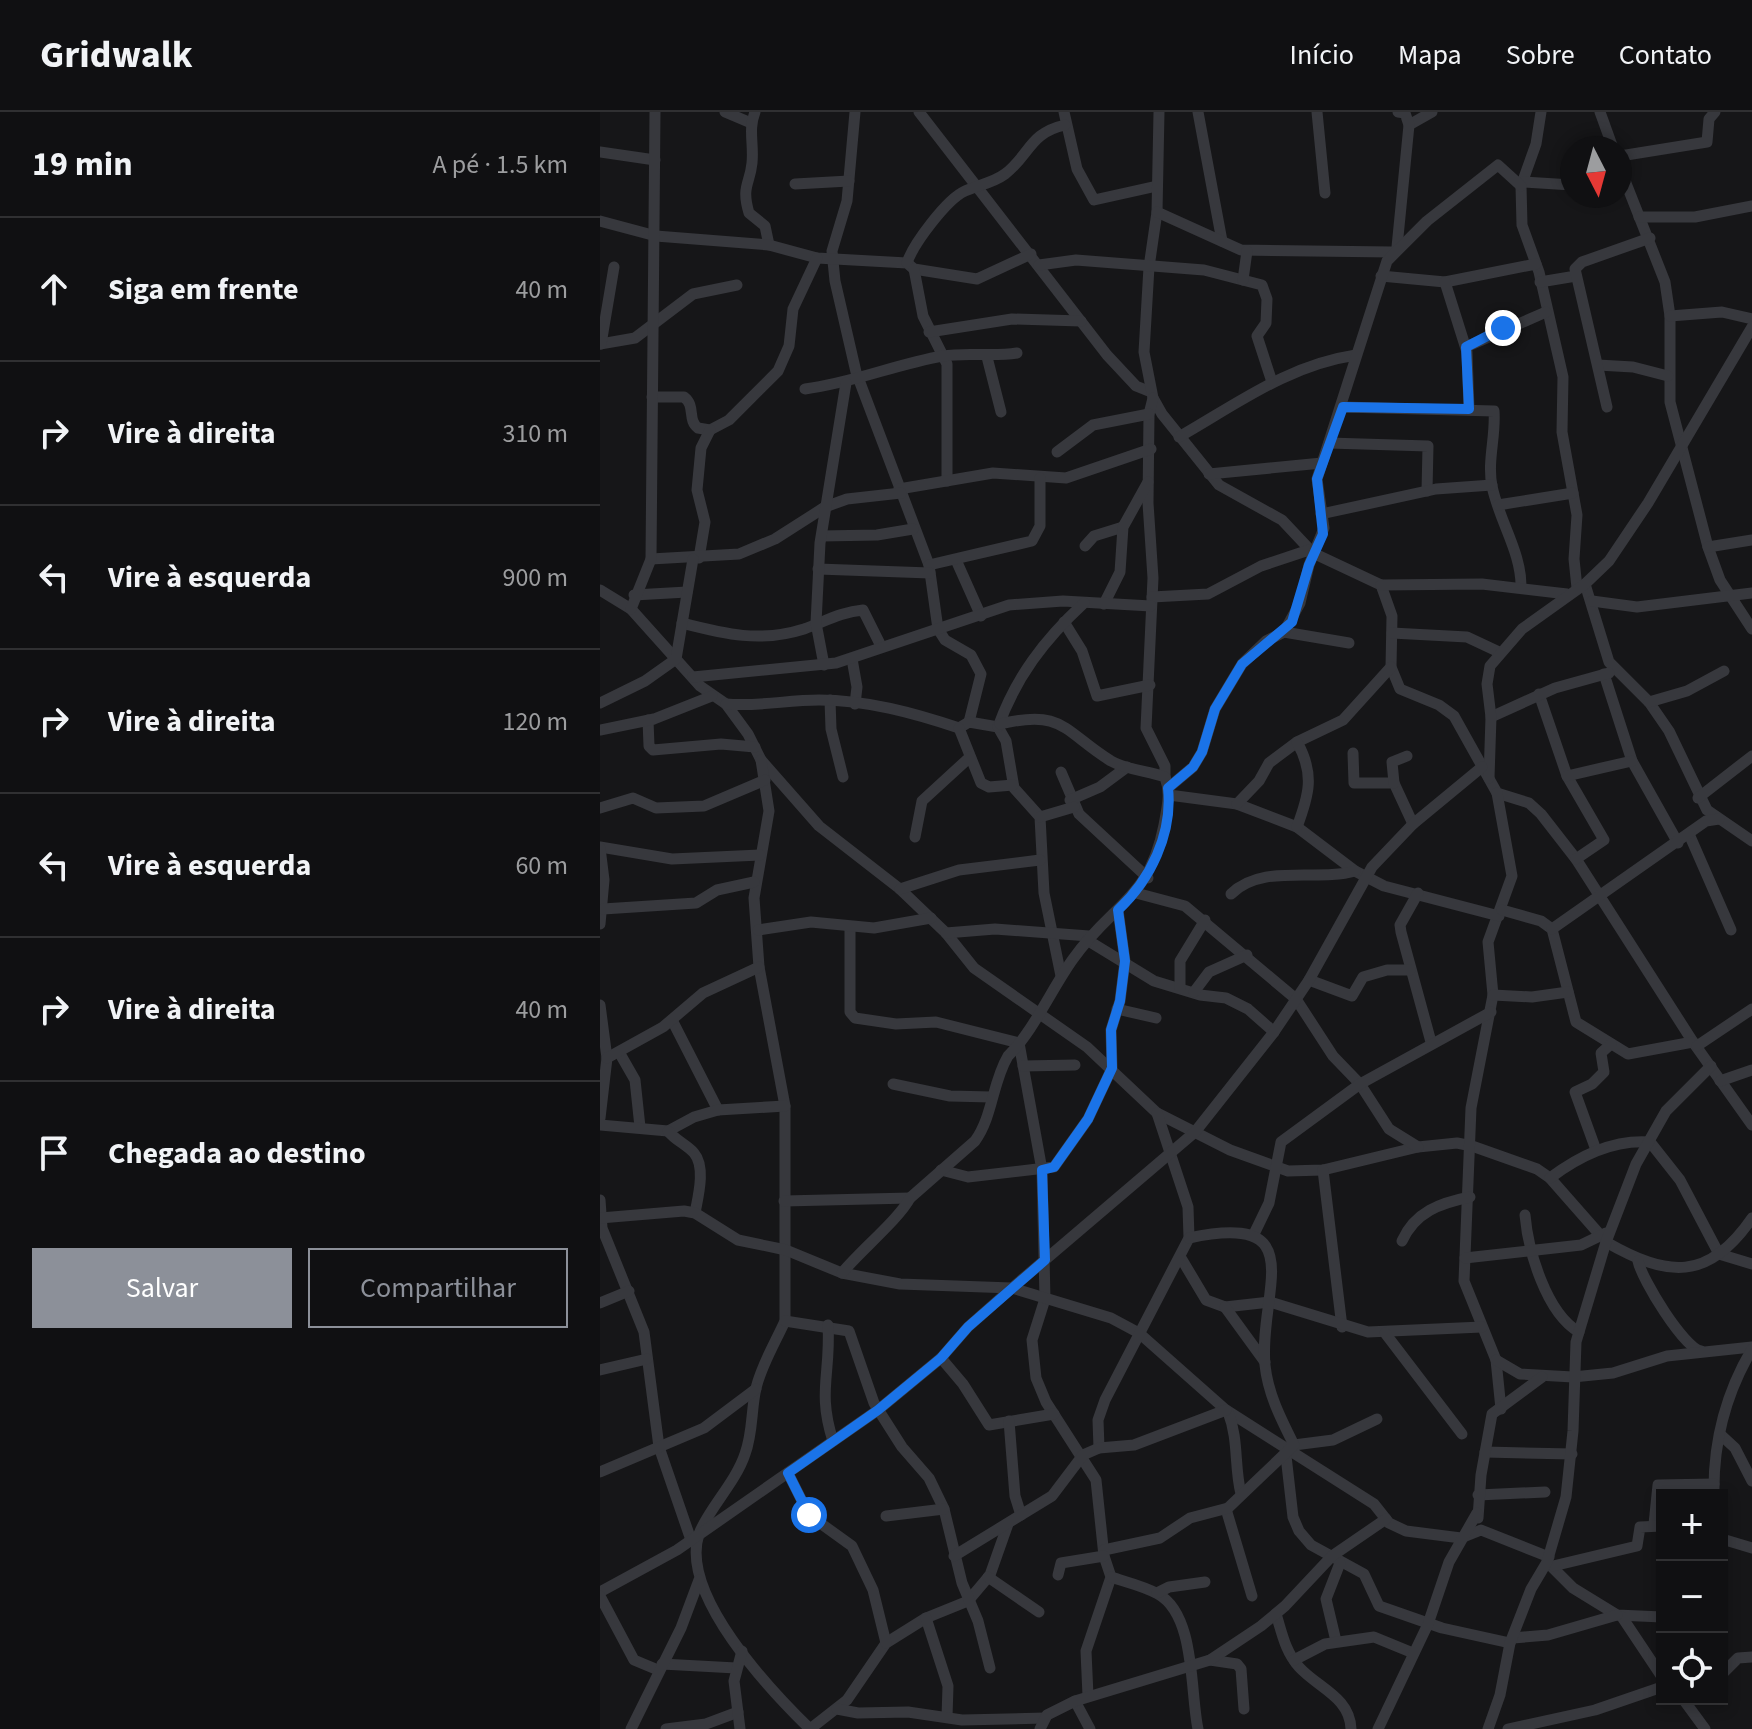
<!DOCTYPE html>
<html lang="pt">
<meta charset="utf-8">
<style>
:root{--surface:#101012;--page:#19191b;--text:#f1f3f6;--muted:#9c9d9f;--line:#303032;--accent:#8c9099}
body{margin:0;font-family:"Source Sans 3",sans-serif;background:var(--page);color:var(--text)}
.controls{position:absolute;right:24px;bottom:24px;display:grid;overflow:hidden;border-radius:0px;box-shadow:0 4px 12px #0003}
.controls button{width:72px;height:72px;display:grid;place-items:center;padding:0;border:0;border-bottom:2px solid var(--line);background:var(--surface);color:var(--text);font:40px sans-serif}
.compass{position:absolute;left:960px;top:24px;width:72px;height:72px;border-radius:50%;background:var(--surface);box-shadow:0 4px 12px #0003;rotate:174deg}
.stop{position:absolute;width:24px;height:24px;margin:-18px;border:6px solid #1a73e8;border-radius:50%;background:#fff}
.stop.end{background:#1a73e8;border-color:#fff;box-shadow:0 2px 8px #0008}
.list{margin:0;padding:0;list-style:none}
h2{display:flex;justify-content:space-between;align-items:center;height:104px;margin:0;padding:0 32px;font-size:34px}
h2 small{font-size:26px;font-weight:400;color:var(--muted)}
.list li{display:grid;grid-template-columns:52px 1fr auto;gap:24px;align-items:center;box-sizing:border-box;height:144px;padding:0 32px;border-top:2px solid var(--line)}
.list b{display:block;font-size:30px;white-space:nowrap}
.list em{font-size:26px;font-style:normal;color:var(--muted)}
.actions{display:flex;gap:16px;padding:24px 32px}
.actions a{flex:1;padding:18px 0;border:2px solid var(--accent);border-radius:0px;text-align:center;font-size:28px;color:var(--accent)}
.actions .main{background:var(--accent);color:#fff}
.icon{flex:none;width:44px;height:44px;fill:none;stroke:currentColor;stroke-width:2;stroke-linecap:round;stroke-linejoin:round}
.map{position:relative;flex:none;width:1152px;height:1617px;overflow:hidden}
header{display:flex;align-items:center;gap:48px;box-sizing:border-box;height:112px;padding:0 40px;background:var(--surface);border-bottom:2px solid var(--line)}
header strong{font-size:38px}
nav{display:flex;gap:44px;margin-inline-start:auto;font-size:28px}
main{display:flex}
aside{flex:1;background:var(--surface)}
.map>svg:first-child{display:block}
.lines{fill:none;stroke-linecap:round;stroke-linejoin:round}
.minor{stroke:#37383d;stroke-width:11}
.route{stroke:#1a73e8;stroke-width:10}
</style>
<header>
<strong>Gridwalk</strong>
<nav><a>Início</a><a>Mapa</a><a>Sobre</a><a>Contato</a></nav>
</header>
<main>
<aside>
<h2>19 min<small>A pé · 1.5 km</small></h2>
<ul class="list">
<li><svg class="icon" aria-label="ahead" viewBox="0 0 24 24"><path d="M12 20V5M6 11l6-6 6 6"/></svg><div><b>Siga em frente</b></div><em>40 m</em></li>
<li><svg class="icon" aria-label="right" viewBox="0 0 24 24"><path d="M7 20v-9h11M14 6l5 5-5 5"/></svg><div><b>Vire à direita</b></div><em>310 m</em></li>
<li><svg class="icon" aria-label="left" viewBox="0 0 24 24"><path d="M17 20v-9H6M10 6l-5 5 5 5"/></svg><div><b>Vire à esquerda</b></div><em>900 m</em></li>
<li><svg class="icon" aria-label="right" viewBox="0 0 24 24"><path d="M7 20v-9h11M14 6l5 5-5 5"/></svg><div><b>Vire à direita</b></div><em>120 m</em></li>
<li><svg class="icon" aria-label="left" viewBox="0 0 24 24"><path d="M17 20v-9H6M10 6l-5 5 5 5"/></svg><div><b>Vire à esquerda</b></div><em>60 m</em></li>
<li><svg class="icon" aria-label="right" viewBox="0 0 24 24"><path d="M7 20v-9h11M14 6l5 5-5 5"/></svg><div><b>Vire à direita</b></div><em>40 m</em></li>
<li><svg class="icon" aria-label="arrive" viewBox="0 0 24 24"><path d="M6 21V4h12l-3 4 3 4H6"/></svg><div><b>Chegada ao destino</b></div></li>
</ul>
<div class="actions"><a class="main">Salvar</a><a>Compartilhar</a></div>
</aside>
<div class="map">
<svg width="1152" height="1617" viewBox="0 0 1152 1617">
<rect width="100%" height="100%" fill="#161618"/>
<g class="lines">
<g class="minor">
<polyline points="125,0 151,11"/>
<path d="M155,0C148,18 154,32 152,51C150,72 141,74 149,101L165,114L169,133"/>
<polyline points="255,0 247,89 232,139 235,169 256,260 329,453 338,517 345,528 371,543 381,562 369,610"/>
<polyline points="319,0 507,243 536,274 551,280"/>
<polyline points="464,0 477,57 494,88 557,74"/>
<polyline points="559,0 557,100 549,155 544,240 553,286 562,302 619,373 682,408 713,441 781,473 792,504 791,555 800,577 839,593 854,604 897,681 929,691 941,702 976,747 1093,930 1152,1013"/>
<polyline points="598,0 622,129"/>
<polyline points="717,0 725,81"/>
<polyline points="941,0 936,32 921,74 922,113 939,160 963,265 962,320 977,403 974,447 977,476"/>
<polyline points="1000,0 1013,36"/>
<polyline points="809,13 832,0"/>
<polyline points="0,40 55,48"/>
<polyline points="1020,44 1107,30 1109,7 1115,0"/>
<polyline points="1020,56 1065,170 1070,204 1070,290 1108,435 1120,468 1152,517"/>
<polyline points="923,70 972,73"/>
<polyline points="195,72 249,69"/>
<polyline points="557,100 641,138 792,140"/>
<polyline points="1039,105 1095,105 1152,94"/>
<polyline points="0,109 56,124 169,133 217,146 307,151 314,157 377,167 431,142"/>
<polyline points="797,135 809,13 805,1 798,0"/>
<path d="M307,151C313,132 347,87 365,79C378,73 393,71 405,62C430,43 429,21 465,13"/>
<polyline points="439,153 476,148 604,158 662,173 667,187 666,211 657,224 672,270"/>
<polyline points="314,157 323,204 347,252 347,369"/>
<polyline points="781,164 845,170 936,152"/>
<polyline points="643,168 647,139"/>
<polyline points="845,170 867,240 869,297"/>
<polyline points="940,170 976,164"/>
<polyline points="1070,204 1122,200 1152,207"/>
<polyline points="329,220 412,207 481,209"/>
<polyline points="0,232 35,226 93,182 137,173"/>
<polyline points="1,232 14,155"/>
<polyline points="866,235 946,200"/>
<polyline points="387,245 401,300"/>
<polyline points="998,253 1033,255 1068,264"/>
<path d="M205,277C253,271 296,252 343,244C367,240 392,245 417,241"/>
<path d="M52,285H84C96,294 87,308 98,316L110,318L129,308L178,259L189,234L193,197L217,146"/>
<polyline points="553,286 549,302 548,391 553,466 546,616 565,654 565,665"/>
<path d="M743,295L894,299C896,324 887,349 892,374C899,409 922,441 921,476"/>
<polyline points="1007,295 975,157 982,150 1050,126"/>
<path d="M579,325C637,292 688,253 756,243"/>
<polyline points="729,331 828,334 827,379"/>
<polyline points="457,340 493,313 549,302"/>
<polyline points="609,362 722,351"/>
<polyline points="299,377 393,361 466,366 551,337"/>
<polyline points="898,393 973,381"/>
<polyline points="721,402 836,377 892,373"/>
<polyline points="222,424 277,423 313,417"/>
<polyline points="485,434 494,424 523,415"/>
<polyline points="1108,435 1152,428"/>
<polyline points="99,446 105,410 97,378 101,336 110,318"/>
<polyline points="51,447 139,442 175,427 225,395 247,387 301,381"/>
<polyline points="356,448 381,504"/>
<polyline points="329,453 432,429 440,414 440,366"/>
<polyline points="218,457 330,461"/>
<polyline points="985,472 1009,550 1049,590 1069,619 1107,698 1152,729"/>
<polyline points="781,473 882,472 967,482"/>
<polyline points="0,478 31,497 100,574 126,592 148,622 161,648 219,714 300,777 346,821 374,856 487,935 557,1001 630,1038 688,1059 723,1058 818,1035 857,1031 872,1034 937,1057 950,1066 1001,1124"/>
<polyline points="34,483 87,480"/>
<polyline points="552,485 608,482 661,454 709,438"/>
<polyline points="992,489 1037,495 1152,481"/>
<polyline points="504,492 520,460 523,415 548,370"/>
<polyline points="31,497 51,447 55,0"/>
<polyline points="464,510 482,539 497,584 550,573"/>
<path d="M82,511C125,522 160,531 204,517C224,510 241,500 263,498L281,534"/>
<polyline points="684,520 749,531"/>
<polyline points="792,521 867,525 899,540"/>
<polyline points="252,547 257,575 255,592"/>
<polyline points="224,553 216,511 220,431 246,271"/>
<polyline points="1004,562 1032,649 1078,731"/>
<polyline points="93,565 236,551 409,493 463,489 551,494"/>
<polyline points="939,582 967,664 1004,728 976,747"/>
<polyline points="230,588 231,617 243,665"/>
<polyline points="1049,590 1087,579 1124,559"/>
<polyline points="0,591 45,569 76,547 93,447"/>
<path d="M126,592C158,595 187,588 219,588C267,588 314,601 359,616L369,610L398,615L406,629L414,676L440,705L444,781L461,864"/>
<polyline points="891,605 955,576 1009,561"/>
<polyline points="48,608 49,634 53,638 121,632 155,635"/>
<path d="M398,615C416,565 444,528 484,491"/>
<polyline points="359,616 381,671 389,675 413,673"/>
<polyline points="0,618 54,607 112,584"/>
<polyline points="753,641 754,671 794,671 813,712"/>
<path d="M161,648L169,699L154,786L159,855L185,994V1209C175,1231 162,1252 156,1276C151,1298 153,1321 145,1342C136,1370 107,1399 99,1422C79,1482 170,1578 210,1617L247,1588L286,1531L326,1506L368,1489L390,1463L408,1412"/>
<polyline points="461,660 479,702 548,766"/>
<polyline points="967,664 1032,649"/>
<polyline points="889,666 891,605 887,572 890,554 922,517 985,472 1009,449 1048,391 1152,215"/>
<polyline points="794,671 792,650 807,644"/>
<polyline points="568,676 593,655 602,640 615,597 642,552 666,529 684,520 700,491 709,453 724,416 717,367 787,149 827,109 898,53 921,74"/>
<polyline points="897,681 912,764 888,830 893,883 871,996 864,1169 896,1248 901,1297"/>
<polyline points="569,683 637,692 697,715 755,759 784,774 899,804"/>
<polyline points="1098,686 1152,644"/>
<polyline points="470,688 500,675 527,655"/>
<polyline points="637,692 659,669 669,651 697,630 743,608 791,555"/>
<polyline points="0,696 33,686 56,696 104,694 165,668"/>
<polyline points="440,705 474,695"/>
<path d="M697,715C709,683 715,662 697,630"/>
<polyline points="1089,722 1131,818"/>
<polyline points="315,725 322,689 370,645"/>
<polyline points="0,735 72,747 160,743"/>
<polyline points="0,736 4,768 0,812"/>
<polyline points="300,777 359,758 440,748"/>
<polyline points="536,781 585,794 696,887 733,944 760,972 789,1017 818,1035"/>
<polyline points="818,781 800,813 801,820 831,930"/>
<path d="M631,782C662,751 717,770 755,759"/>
<polyline points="3,797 96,791 117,778 154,770"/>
<polyline points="902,798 941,809 952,817 976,910 1028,942 1093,930"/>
<polyline points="250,815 250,900 255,906 296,912 336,910 419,931 442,1058 445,1187 432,1228 436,1266 446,1290 496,1368 504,1444 511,1465 486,1539 488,1584"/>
<polyline points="952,817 1106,709 1119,707"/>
<polyline points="158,818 211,810 274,816 331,806"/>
<polyline points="346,821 395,817 489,824"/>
<polyline points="487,828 554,869 600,883 626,886 648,897 674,920"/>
<polyline points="709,868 752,884 763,865 787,858 810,858"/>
<polyline points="580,876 580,849 605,808"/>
<polyline points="594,880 609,860 647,843"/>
<polyline points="893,883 932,885 968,880"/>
<polyline points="0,893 7,946 0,1006"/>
<polyline points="517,897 556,906"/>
<polyline points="72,908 118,998"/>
<polyline points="1097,934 1152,897"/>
<polyline points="19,940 35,968 40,1015"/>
<polyline points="7,946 63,915 103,881 159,855"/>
<polyline points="423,954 475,953"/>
<polyline points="1120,969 1152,958"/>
<polyline points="293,972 350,984 391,985"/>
<polyline points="0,1013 68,1019 94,1005 118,998 185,994"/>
<path d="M68,1019C75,1028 87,1033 94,1041C106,1055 98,1085 95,1101"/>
<polyline points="996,1038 975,980 992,972 1004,960 1001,941 1011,932"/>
<polyline points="341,1058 368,1065 454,1055 488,1007 512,956 511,918 520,889 525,849 518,798"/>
<polyline points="723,1058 742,1215"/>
<path d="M950,1066C979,1044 1012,1027 1050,1030L1080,1068L1119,1142L1152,1152"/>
<polyline points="0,1088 2,1116 44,1220 59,1335 91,1428"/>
<polyline points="184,1089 310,1086"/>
<path d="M925,1103C928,1138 946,1201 979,1220"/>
<polyline points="0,1106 84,1099 95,1101 138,1128 186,1138 242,1161 300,1172 412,1176 511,1206 539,1221 626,1298 774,1392 789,1411 806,1419 861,1426 881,1418 949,1445"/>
<polyline points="654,1122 669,1091 681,1030 760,972 891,900"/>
<path d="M802,1129C815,1100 840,1091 870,1085"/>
<path d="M1006,1130C1067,1165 1108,1170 1152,1106"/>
<polyline points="581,1146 606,1188 625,1195 670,1190 768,1220 882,1215"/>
<polyline points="865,1146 981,1133 1006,1121"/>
<path d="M1038,1149C1042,1168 1084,1236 1101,1239"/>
<path d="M242,1161C260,1139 299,1107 310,1086L375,1029C393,1004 392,971 408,944C433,920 452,876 473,847C512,791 549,789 564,713C567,696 571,681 565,665C548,659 527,658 511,649C463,619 464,597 400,612"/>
<polyline points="0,1191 29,1179"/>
<polyline points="625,1195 665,1250"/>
<polyline points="185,1209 249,1219 274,1291 302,1335 329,1366 344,1397 362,1471 378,1509 390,1556"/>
<path d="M228,1213C231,1262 217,1279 233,1329"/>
<polyline points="785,1221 862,1322"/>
<polyline points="341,1246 363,1272 389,1313 454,1302"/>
<polyline points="896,1248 920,1262 973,1265 1013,1261 1067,1244 1152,1235"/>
<polyline points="0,1258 47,1247"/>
<path d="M628,1300C639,1328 634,1354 641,1382"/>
<polyline points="409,1309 415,1384 421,1403"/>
<polyline points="1122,1324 1135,1336 1152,1369"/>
<polyline points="694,1333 733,1328 777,1307"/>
<polyline points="499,1336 498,1308 505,1288 589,1126 588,1095 557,1001"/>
<polyline points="885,1340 972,1342"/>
<polyline points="686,1344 693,1405 699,1419 711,1433 764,1462 779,1494 842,1516 910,1531"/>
<polyline points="0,1360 104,1316 156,1277"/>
<polyline points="188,1361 209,1403 252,1434 273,1478 286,1531"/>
<polyline points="878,1383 945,1380"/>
<path d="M1114,1383C1113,1331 1126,1281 1152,1237"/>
<polyline points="626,1397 652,1484"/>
<polyline points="286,1404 344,1397"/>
<polyline points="878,1406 881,1363 892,1302 942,1265"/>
<polyline points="1054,1412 1058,1373 1114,1372"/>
<polyline points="1122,1427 1152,1436"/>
<path d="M504,1438L560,1426L590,1406L628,1396L694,1333C681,1307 668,1282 665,1253C658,1180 714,1099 589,1126"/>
<polyline points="354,1444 452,1384 483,1343 499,1336 534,1333 626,1298"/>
<polyline points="947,1450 973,1476 1017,1503 1062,1505"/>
<polyline points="953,1454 1037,1434 1040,1415 1062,1414"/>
<polyline points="458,1463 461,1451 504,1444"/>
<polyline points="388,1465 439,1500"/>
<path d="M511,1465C526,1470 544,1474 558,1482C596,1503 590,1581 598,1617"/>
<polyline points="0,1480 77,1438 278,1298 341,1246 368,1215 412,1176 595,1020 674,920 709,868 772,755 813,712 882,655"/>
<polyline points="557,1481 569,1475 605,1470"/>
<polyline points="0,1484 34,1548 58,1558"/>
<path d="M676,1502C682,1521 685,1539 699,1555C718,1576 750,1585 751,1617"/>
<polyline points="1022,1505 1062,1565"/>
<polyline points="326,1506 348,1574 347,1605"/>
<polyline points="913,1526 948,1523 1017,1503"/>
<polyline points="736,1529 726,1487 740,1451"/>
<polyline points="610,1548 637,1552 641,1557 644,1597"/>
<polyline points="694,1548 725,1532 774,1525 813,1541"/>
<polyline points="62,1552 136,1556"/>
<polyline points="1122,1562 1138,1546 1152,1545"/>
<polyline points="1083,1587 1105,1617"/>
<polyline points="475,1589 490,1617"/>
<polyline points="237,1597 258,1601 308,1600 362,1608 445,1606"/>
<polyline points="31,1617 81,1516 99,1468"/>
<polyline points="66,1617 106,1612 138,1600"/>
<polyline points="140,1617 134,1569 142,1539"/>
<polyline points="440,1617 447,1603 475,1589 610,1548 661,1514 685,1494 732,1444 786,1407"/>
<polyline points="778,1617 828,1512 849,1450 877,1401"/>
<polyline points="888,1617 900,1583 910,1531 931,1477 947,1450 966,1385 973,1319 976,1230 1006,1130 1036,1052 1066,999 1111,954"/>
<polyline points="908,1617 995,1598 1062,1575"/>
</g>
</g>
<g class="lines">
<path class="route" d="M209,1403L188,1361L278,1298L341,1246L368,1215L445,1148L442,1058L454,1055L488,1007L512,956L511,918L520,889L525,849L518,798C550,768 573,722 568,676L593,655L602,640L615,597L642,552L692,510L709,453L723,422L717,367L743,295L869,297L866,235L903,216"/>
</g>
</svg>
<div class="controls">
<button>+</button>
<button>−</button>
<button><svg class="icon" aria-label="locate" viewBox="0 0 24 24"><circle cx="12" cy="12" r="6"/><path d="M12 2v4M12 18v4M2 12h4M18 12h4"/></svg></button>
</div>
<svg class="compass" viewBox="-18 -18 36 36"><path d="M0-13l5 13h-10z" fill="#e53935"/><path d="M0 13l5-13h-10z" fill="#9c9d9f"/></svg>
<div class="stop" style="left:209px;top:1403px"></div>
<div class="stop end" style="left:903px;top:216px"></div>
</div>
</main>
